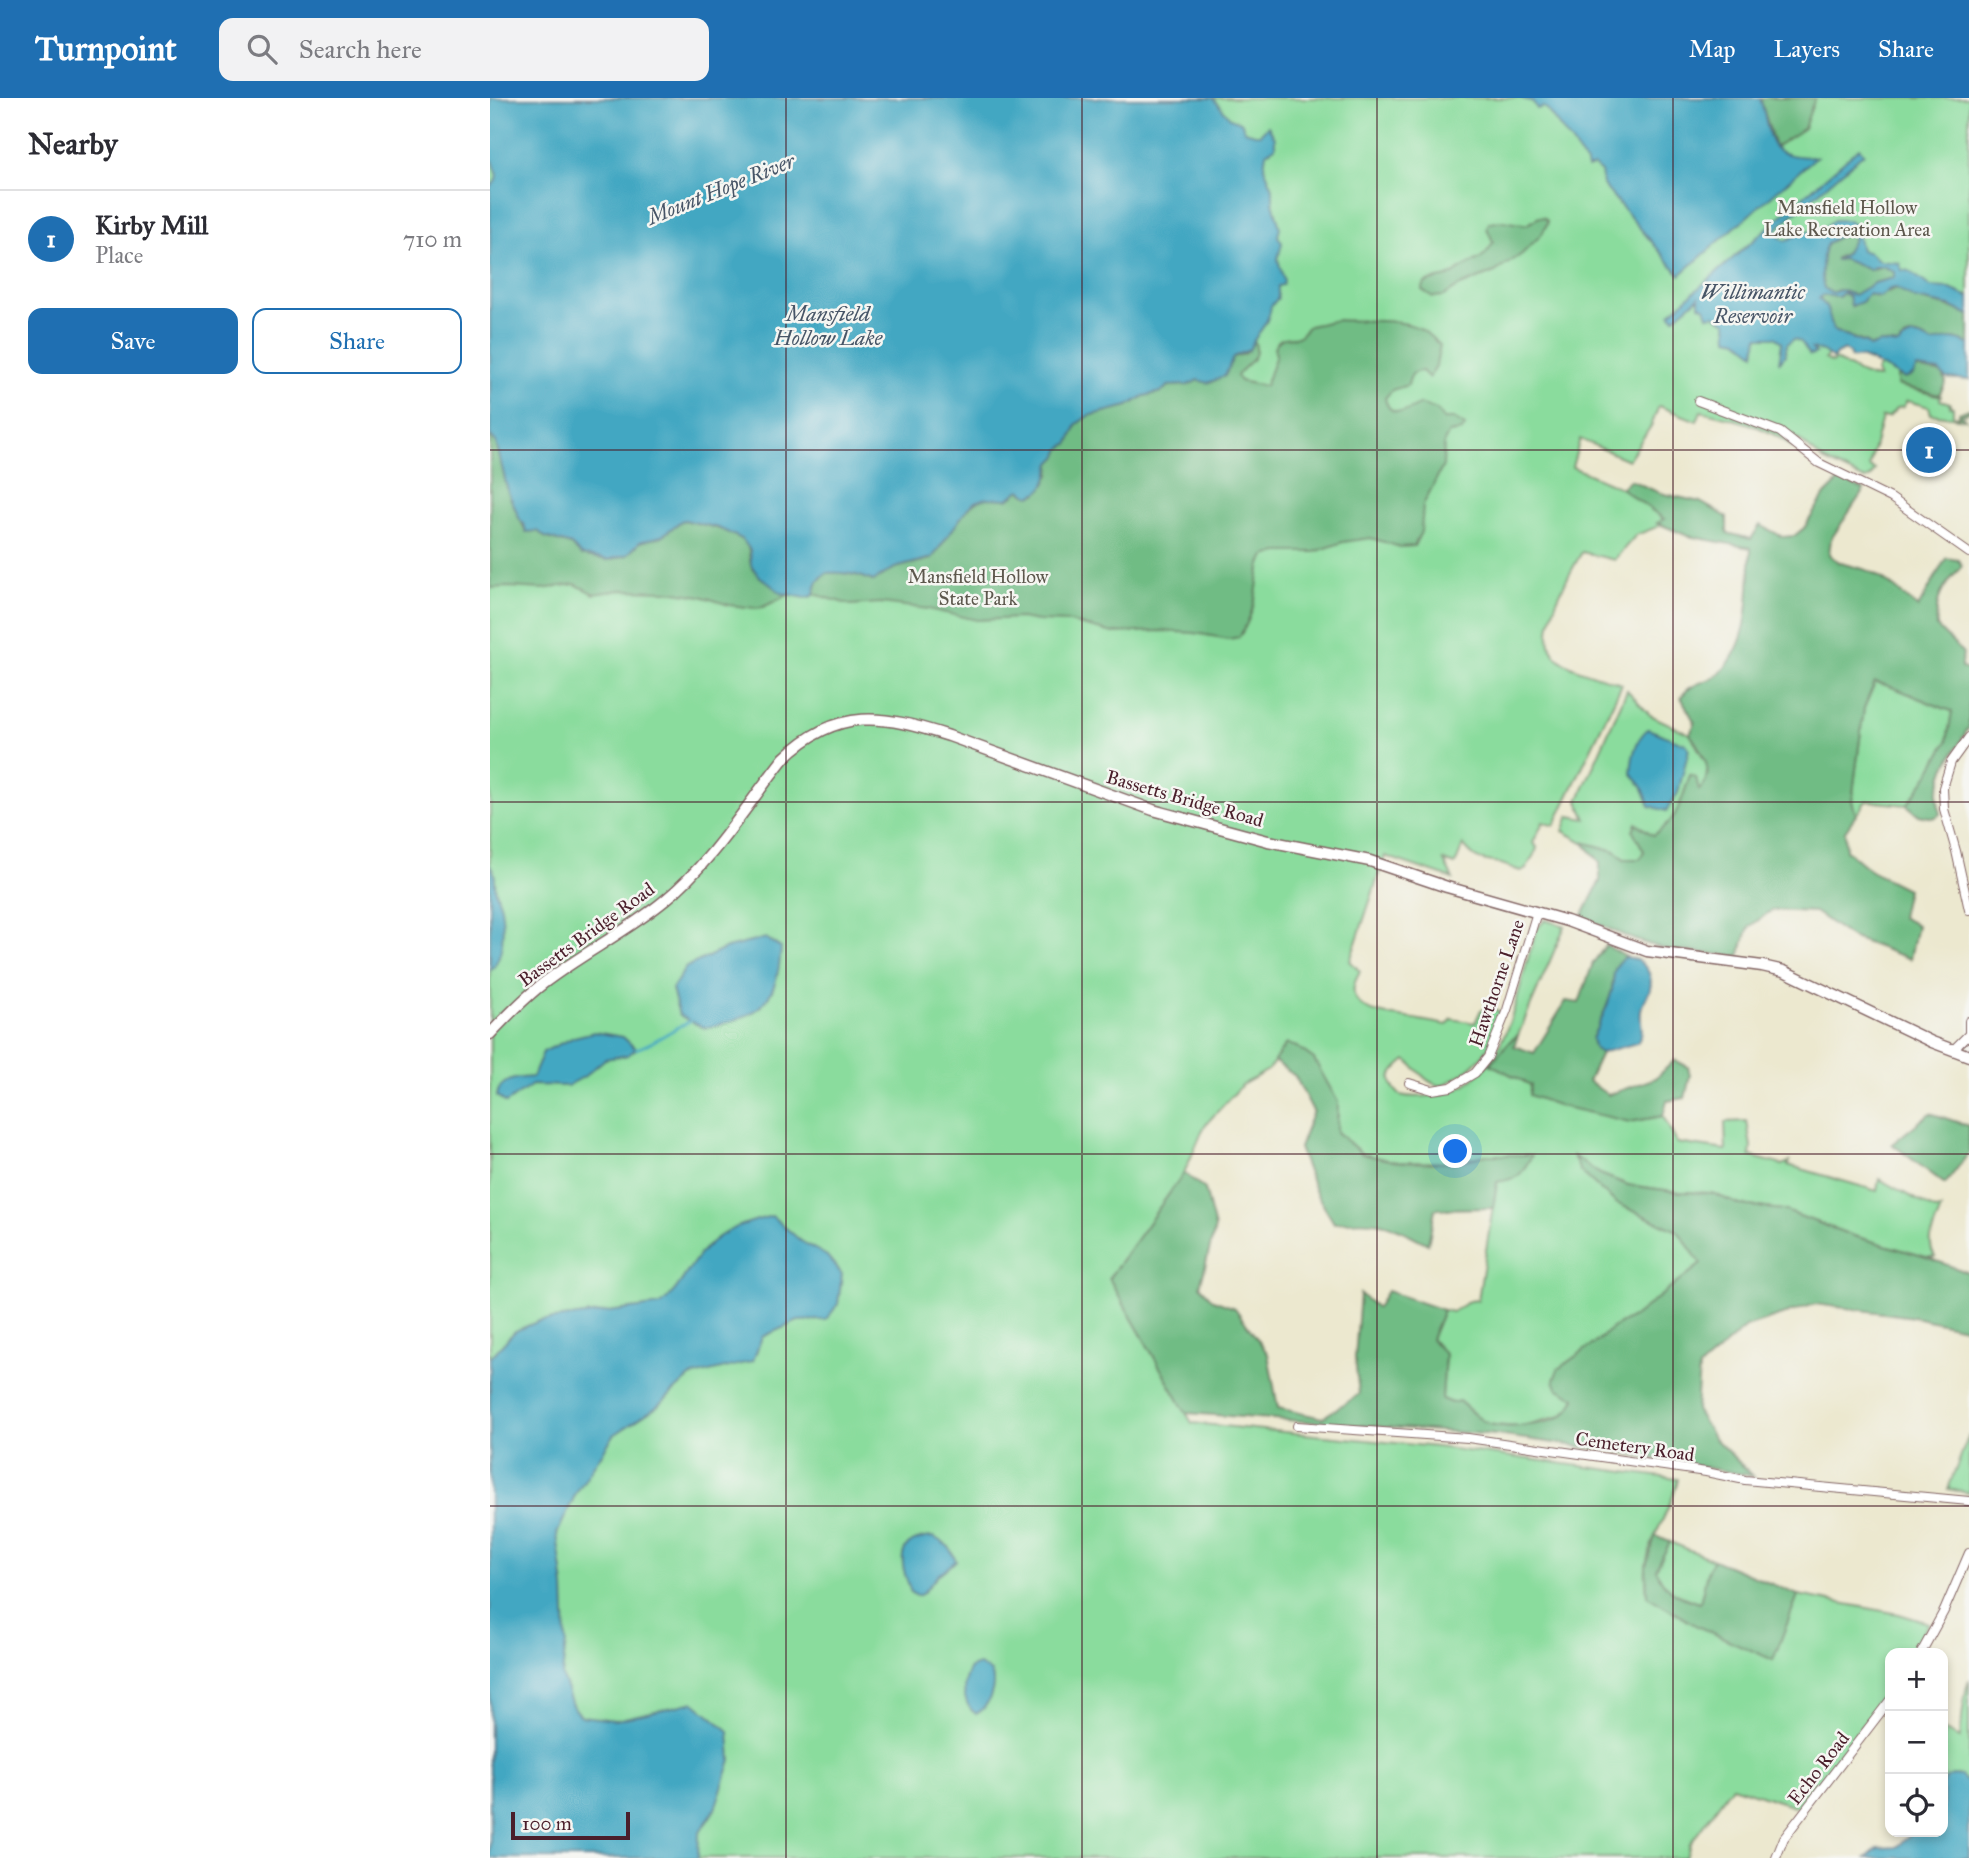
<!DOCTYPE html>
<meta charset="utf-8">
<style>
:root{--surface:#fff;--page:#f2f2f3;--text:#2b2b33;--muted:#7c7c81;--line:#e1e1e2;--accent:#1f6fb2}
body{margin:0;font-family:"IM FELL Great Primer",serif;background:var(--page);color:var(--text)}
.controls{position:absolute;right:21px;bottom:21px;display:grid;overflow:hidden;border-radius:14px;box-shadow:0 4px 10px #0003}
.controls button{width:63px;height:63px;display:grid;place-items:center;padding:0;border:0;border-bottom:2px solid var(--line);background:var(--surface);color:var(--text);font:35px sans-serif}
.scale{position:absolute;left:21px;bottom:18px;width:119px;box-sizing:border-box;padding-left:7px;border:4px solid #4a1f2b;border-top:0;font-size:19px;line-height:24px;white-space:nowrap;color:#4a1f2b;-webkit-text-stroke:5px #f6f6f2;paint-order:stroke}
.you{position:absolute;left:966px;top:1054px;width:24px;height:24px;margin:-18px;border:5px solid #fff;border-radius:50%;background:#1a73e8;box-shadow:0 0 0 10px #1a73e833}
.badge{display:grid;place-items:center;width:46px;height:46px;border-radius:50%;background:var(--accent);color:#fff;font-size:23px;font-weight:700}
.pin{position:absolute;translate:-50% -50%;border:4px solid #fff;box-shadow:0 2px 7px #0006}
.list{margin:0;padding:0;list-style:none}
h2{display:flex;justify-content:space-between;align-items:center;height:91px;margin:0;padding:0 28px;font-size:30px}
h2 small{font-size:23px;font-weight:400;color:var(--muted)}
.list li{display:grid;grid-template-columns:46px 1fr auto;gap:21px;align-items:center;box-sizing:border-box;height:98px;padding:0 28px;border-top:2px solid var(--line)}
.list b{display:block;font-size:26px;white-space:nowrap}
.list p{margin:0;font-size:23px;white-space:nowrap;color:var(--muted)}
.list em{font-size:23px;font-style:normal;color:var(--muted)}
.actions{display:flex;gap:14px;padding:21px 28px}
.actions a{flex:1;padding:16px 0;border:2px solid var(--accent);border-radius:14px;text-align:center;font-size:24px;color:var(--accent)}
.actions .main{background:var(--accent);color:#fff}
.icon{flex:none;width:38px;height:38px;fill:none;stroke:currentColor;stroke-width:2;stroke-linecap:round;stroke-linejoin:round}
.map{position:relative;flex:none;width:1479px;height:1760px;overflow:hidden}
header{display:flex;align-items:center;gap:42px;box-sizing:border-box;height:98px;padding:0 35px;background:var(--accent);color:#fff}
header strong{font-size:33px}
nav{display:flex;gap:38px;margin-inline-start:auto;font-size:24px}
.search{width:490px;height:63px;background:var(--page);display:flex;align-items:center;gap:18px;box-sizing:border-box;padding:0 24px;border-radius:14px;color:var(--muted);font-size:26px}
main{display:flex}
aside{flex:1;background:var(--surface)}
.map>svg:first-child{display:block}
.green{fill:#8adc9d;stroke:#6a7e64;stroke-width:2;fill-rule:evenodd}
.forest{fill:#6fbc84;stroke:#5c6e58;stroke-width:2}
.water{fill:#42a7c2;stroke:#466376;stroke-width:2;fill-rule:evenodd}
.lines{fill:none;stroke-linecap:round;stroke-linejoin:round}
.stream{stroke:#42a7c2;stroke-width:2.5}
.street-casing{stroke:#836564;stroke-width:10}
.secondary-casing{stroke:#836564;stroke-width:13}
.street{stroke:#fff;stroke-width:8}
.secondary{stroke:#fff;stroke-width:10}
.grid{fill:none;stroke:#4a1f2b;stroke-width:2;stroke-opacity:0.55}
.labels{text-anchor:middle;stroke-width:5;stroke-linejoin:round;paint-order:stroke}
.park-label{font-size:19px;fill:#5d584d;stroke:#f6f6f2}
.street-label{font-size:19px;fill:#4a1f2b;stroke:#f6f6f2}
.water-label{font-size:21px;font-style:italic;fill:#475567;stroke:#f6f6f2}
</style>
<header>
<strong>Turnpoint</strong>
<div class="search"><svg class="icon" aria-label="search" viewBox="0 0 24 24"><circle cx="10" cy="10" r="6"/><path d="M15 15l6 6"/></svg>Search here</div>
<nav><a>Map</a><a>Layers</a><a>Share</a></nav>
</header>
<main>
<aside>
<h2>Nearby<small></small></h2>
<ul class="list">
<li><span class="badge">1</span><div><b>Kirby Mill</b><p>Place</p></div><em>710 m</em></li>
</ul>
<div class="actions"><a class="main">Save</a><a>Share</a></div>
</aside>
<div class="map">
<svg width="1479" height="1760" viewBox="0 0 1479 1760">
<rect width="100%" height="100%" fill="#f6f6f2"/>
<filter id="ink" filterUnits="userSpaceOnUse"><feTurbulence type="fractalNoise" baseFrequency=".0143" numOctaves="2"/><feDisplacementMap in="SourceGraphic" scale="14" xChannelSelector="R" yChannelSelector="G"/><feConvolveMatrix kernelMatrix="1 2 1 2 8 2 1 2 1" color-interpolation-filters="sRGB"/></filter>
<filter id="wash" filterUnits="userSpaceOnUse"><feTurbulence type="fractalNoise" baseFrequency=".00686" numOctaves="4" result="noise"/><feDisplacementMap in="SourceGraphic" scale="28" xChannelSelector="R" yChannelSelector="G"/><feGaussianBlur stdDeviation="1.57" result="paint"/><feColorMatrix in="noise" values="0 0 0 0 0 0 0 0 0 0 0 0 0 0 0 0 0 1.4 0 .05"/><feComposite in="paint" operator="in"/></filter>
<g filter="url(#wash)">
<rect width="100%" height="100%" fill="#ece8cf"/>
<g class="green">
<path d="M0,0H1479V282L1456,280L1449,273L1427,270L1423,277L1409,288L1451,298L1450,302L1460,305V308L1463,309V319L1469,318V315L1479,311V314L1471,317L1475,321L1441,316L1439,309L1417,303L1413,309L1407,310L1399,319H1392L1379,369L1385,372L1381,379L1375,382L1333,362L1308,341L1302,349C1279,328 1240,320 1211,313L1207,323L1169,308L1161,328L1138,362L1090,341L1082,369L1131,390L1174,421L1168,426L1172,427L1146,437L1124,462L1092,454C1079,477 1043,535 1067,559C1078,571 1116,580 1132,586L1064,728L1053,724L1043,745L1047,749L1046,753L1036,771L1031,773C1023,771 1016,767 1008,765C989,761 987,764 973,747L965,767L954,763L963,781L895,758L860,863L870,873C845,915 898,917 924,921C935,923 946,925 957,927L962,921L985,925L991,912L1004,911L1010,914C1006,951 983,973 951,988C935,985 929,972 916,962C901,974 894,982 910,997C922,1000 935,999 948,997C1023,982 1025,888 1048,829L1055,822L1075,828L1028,937L1020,943L1000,966L1041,987L1039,996L1140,1024L1173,1018L1187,1045L1236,1052L1235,1024L1257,1023L1261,1049L1260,1058L1292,1067L1299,1064L1298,1067L1387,1093L1389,1081L1445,1112L1451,1111C1445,1128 1435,1143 1445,1159H1436L1364,1138L1293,1112L1250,1107L1222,1095L1190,1094L1138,1087L1110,1076L1085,1059L1090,1073L1126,1105L1188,1133L1211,1166L1145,1218L1122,1230L1109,1242L1068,1271L1085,1300L1082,1308L1071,1318L1027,1329L996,1326L969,1303L961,1305L952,1300L955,1256L941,1241L953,1212L962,1214L979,1203L988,1202L1007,1084L996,1057L964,1065L908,1064L872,1056L847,1034L845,1026L848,1018L797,947L778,972L752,987L715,1027L694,1075L619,1180L702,1325L947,1349L1188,1381C1182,1412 1159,1439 1156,1470C1155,1479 1157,1489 1157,1498L1283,1562L1308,1497L1409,1516L1439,1525L1421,1555H1400V1589L1311,1710L1242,1688L1200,1746L1196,1760H0ZM1354,252L1359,255L1361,260H1373L1390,267L1386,274L1389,280C1373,280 1360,268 1345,262L1342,265L1335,261L1338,257L1343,261L1346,256Z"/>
<path d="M1385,584C1411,590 1436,605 1462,613L1457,644L1436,681L1417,707L1376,703L1366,717L1362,703L1374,610Z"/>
<path d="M1137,592L1160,617L1200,636L1218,668L1215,687L1209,692L1200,677C1191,703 1189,722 1163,738L1156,732L1143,733L1154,753L1150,761H1134L1125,753L1093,744L1073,733L1079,718L1096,721L1088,703Z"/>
<polygon points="1479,1337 1479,1395 1458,1391"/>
<path d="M1180,1444L1224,1462L1218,1472L1210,1505C1188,1498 1174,1493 1166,1471Z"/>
<path d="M1479,1583V1686L1468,1677L1454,1683L1453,1688V1632L1470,1640C1471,1629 1475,1589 1479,1583Z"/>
</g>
<g class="forest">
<polygon points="1270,0 1325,0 1314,30 1285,49"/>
<path d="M1049,119L1055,120L1058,124L1052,136L1032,156L1005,174L968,189L954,198L943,199L932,192L935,185C943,181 949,181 957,179C963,178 967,172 972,170C986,162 996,160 1003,144L997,130L999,125L1013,123L1036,127Z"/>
<path d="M1359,134L1362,136L1364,142L1355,156L1346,160L1347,162L1353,161L1380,172L1393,168L1404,174V180L1384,185L1364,197L1348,192L1341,195L1334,190C1331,181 1330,152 1338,145C1343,141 1353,137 1359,134Z"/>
<path d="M1406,190C1414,192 1418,197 1425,200C1444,207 1462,207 1479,217V246C1462,239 1460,240 1442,245C1433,240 1426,234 1414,240L1408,247L1390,245L1379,249L1377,245L1344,233L1336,208L1329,201L1333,197L1349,199L1353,195L1359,198L1362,208L1373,203L1378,196L1387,199Z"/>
<path d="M847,222C870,224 915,219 934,233C939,237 945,243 950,247L946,268L939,280L932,273C922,273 920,278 918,287L902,292L895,300C899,320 917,315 930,306L947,312L953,321H964L975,328L972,333L959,335L954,344L953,368L933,407L931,434L924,448L910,449L881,440L853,444L825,454H789L775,458C768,468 769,483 766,496C764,510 757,528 749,539L739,541L704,535L670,533L623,535L580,524L547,523L531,520L487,522L438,511L391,505L361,507L324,496L328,483L336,475C351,474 368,476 383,483L405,470L441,461C456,445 475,403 496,400C503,399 510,401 518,401L530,392L537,397L546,396L560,377L561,365L568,358L571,350L579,345L587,326L598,318L638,308L654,298L671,294L678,288L698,287L708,282C724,286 723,284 737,274C739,252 748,262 758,253C761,250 762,245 764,242C772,261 756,265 747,278L750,283L775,288L786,257L784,250C790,237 796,240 808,239L819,228Z"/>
<polygon points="1425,270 1452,275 1456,284 1449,297 1407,287 1407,277 1415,281 1420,279"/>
<path d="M0,337L6,344L19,397L36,434L48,433L55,439L81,447L91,457L118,462L137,457L150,444L172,438L191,423L195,422C211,427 240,431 253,442C262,450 258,458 261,467C264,476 291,494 300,496L273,509L265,510L239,507L211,498L178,493L131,492L104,496L85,486L52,491L19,489L0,490Z"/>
<path d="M1140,382L1170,395L1210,404L1237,419V435L1261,441L1270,427L1293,439L1304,438L1314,430L1335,397L1350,382L1374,392L1341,441L1339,456C1350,469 1365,467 1379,473C1397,482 1413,497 1428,510L1456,460L1468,462L1472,468C1453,489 1444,499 1447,529L1473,555L1471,570L1479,572V629L1457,666L1453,677L1447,696L1450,716L1444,720L1429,717L1417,707L1436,681L1457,644L1462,613C1436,605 1411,590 1385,584L1374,610L1362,703L1366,717L1355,733L1356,752L1381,773L1417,791L1411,819L1427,827L1420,861L1361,839L1325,814L1282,812L1259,829L1249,858L1178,852L1145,842L1092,819L1110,783V764L1093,744L1125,753L1134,761H1150L1154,753L1143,733L1146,725L1163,737C1189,722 1191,703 1200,677L1206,679L1209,692C1228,676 1211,652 1200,636L1205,625L1191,599C1204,581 1220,586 1231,574C1263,541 1258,493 1261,450L1198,438L1167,425L1174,421L1131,390Z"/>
<path d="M1116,847L1136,859C1120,869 1125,883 1120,899C1116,913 1108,927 1102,941L1105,951L1111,955L1098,983L1118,997L1166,980L1185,962L1198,969L1200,978L1195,1000L1177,1003L1173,1018L1140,1024L1070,1008L1039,997L1041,987L1000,966L1020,943L1028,937L1024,948L1044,955L1076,903L1089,905L1103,865Z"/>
<path d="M796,946L807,949L824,961L848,1004L847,1034L872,1056L908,1064L964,1065L996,1057H1042C1030,1078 1031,1080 1007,1084L1003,1110L945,1111L938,1146C897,1125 892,1120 844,1125L826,1095L809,1050L823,1013L805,978L784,963Z"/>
<polygon points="1440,1015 1479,1028 1479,1055 1455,1086 1402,1046"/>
<path d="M1083,1058L1110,1076L1138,1087L1190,1094L1222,1095L1250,1107L1293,1112L1364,1138L1436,1159L1479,1175V1231L1424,1219L1325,1206L1256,1229L1209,1270L1206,1312L1223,1339L1263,1378L1122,1353L1007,1337L696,1315L619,1180L694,1075L715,1091L725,1130L710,1188L723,1202L745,1210L778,1256L788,1310L832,1320L869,1296L865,1260L870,1196L887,1210L897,1193L953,1212L941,1241L955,1256L952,1301L961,1305L969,1303C977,1310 986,1319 995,1324C1011,1333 1056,1327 1072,1318C1078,1314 1083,1307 1085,1300L1067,1290L1064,1282L1068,1271L1109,1242L1122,1230L1145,1218L1211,1166L1188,1133L1126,1105L1090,1073Z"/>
<path d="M1165,1438L1180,1444L1166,1471C1174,1493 1188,1499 1210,1505L1218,1471L1224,1462L1308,1497L1283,1562L1207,1528L1157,1498L1156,1468Z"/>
</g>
<g class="water">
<path d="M0,0H723L740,20L751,24L755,33L765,36H770L778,28L785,40V49L776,55L774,69L783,90V104L790,130L788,138L792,145L788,161L794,183L793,187L788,188V200L781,208C780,225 765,237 759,252L743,259L735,278L718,285L708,282L698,287L678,288L671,294L654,298L638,308L598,318L587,326L579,345L571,350L568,358L561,365C558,379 557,393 540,398L530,392L518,401L497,400L485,404L478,410L442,460L405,470L383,483C369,476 351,474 336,475L328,483L323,498L315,500L291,495L268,477L261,467L260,452L252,441L228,430L195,422L191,423L172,438L150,444L137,457L118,462L91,457L81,447L55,439L48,433L36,434L34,426L30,422L18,394L6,344L0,337V88L5,84L7,78L0,57Z"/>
<path d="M1030,0H1270C1284,43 1271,59 1326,59L1190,177L1113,87L1111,74L1104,68L1097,70L1095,63L1057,12L1053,9L1047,11L1043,4Z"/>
<path d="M1369,50L1374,55L1285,132L1286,136L1295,143L1311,135L1332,131L1344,122H1356L1365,127L1371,152L1380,155L1390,163L1409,165L1412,172L1419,173L1441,189L1458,190L1479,199V217L1460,208L1425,201L1406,190L1400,191L1390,199L1378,196L1372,204L1361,208L1359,198L1353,195L1348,199L1333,197L1329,201L1336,208L1344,233C1348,235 1372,245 1376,245L1379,249L1390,245L1408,247C1420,234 1429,237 1442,245C1461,240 1460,239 1479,246V282L1456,280L1449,273L1427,270L1423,277L1415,281L1383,264L1373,260H1361L1359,255L1354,252L1346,256L1343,261L1333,253L1322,251L1326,255L1320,257L1311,244L1304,241L1297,246L1295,257L1289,265L1292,244L1285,239H1268L1265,255L1248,242L1238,240L1237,224L1224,217L1218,218L1215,209L1209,207V199L1184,220L1180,215ZM1359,134L1364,140L1355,156L1345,162L1353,161L1380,172C1388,165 1396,168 1404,174V180L1384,185L1364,197L1351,192L1341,195L1334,190C1331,181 1331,152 1338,145C1343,141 1353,136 1359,134Z"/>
<path d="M1158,631L1196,646L1199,651L1188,695L1176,713L1160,708L1152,688L1141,675C1142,660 1146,640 1158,631Z"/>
<path d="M0,767C7,775 4,784 6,793C7,799 10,804 11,809C14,829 15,859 0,873Z"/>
<path d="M276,840L291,850C287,909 267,919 214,930L189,917L182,891L196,869L237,850Z"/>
<path d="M1136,859C1152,861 1164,874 1160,891C1158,899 1151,905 1151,913C1149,926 1156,933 1147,945L1111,955L1105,951L1102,941C1108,927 1116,913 1120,899C1126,883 1119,868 1136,859Z"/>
<path d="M104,934L133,939L146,951L138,957L115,961L95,978L77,988L42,987L16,1005L7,998C9,980 28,980 43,979L53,954L84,939Z"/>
<path d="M282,1118L311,1143L337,1158L352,1176L348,1206L336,1222L308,1223L272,1239L263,1263L200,1279L167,1309L124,1337L86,1395L67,1436L74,1488L76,1544L72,1578L82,1607L91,1618L126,1622L204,1604L239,1633L241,1662L225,1711L209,1736L208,1760H0V1260L25,1233L49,1223L171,1207C186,1194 193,1180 204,1164C223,1135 250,1126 282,1118Z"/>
<path d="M444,1439L459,1449L466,1463L449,1476L432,1496L427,1498L421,1495C411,1466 402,1441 444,1439Z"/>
<path d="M489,1567L501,1574C507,1587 499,1610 486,1616C472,1606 471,1584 480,1570Z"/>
<polygon points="1463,1677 1471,1678 1479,1686 1479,1760 1376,1760 1388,1750 1406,1749 1424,1734 1453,1734 1453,1688 1456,1680"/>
</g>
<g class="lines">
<path class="stream" d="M146,951C166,945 181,931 201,923"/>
</g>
</g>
<g filter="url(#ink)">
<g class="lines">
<defs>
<g id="street">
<polyline points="1208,303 1290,334 1329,365 1401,400 1479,455"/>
<polyline points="1479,639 1461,664 1453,690 1454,711 1466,753 1479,812"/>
<polyline points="1479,923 1479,940"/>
<polyline points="1463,952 1478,937"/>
<polyline points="919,985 942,992 961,989 985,975 998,959 1017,912 1047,814"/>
<polyline points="807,1328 978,1340 1216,1374 1255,1382 1479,1403"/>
<polyline points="1431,1555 1454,1513 1479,1455"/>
<polyline points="1286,1760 1294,1740 1400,1602"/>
</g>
<path id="secondary" d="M0,936C17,918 35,899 55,884C93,855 136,834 174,803C222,764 256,708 294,660C348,608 394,617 459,638L663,712L778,743L880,763L957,789L1077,823L1157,853L1272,868L1294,873L1442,944L1479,958"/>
</defs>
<use href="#street" class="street-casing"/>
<use href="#secondary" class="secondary-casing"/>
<use href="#street" class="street"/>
<use href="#secondary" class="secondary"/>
</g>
</g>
<path class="grid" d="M296,0V1760M592,0V1760M887,0V1760M1183,0V1760M0,352H1479M0,704H1479M0,1056H1479M0,1408H1479"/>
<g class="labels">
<g class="park-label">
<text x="1357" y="116">Mansfield Hollow<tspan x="1357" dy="22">Lake Recreation Area</tspan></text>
<text x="488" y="485">Mansfield Hollow<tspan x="488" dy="22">State Park</tspan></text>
</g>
<g class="street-label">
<text transform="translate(695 700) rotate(16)" y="7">Bassetts Bridge Road</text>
<text transform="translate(96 836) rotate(-36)" y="7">Bassetts Bridge Road</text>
<text transform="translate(1006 885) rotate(-71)" y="7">Hawthorne Lane</text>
<text transform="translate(1145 1348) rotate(8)" y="7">Cemetery Road</text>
<text transform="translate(1328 1670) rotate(-52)" y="7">Echo Road</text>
</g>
<g class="water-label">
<text transform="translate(231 91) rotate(-22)" y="7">Mount Hope River</text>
<text x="1263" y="201">Willimantic<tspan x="1263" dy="24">Reservoir</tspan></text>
<text x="338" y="223">Mansfield<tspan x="338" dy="24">Hollow Lake</tspan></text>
</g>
</g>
</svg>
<div class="controls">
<button>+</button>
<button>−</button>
<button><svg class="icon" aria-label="locate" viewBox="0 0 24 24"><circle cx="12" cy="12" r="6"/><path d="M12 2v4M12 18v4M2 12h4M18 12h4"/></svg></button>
</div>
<div class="scale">100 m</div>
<div class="you"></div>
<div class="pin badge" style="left:1439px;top:352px">1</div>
</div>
</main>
